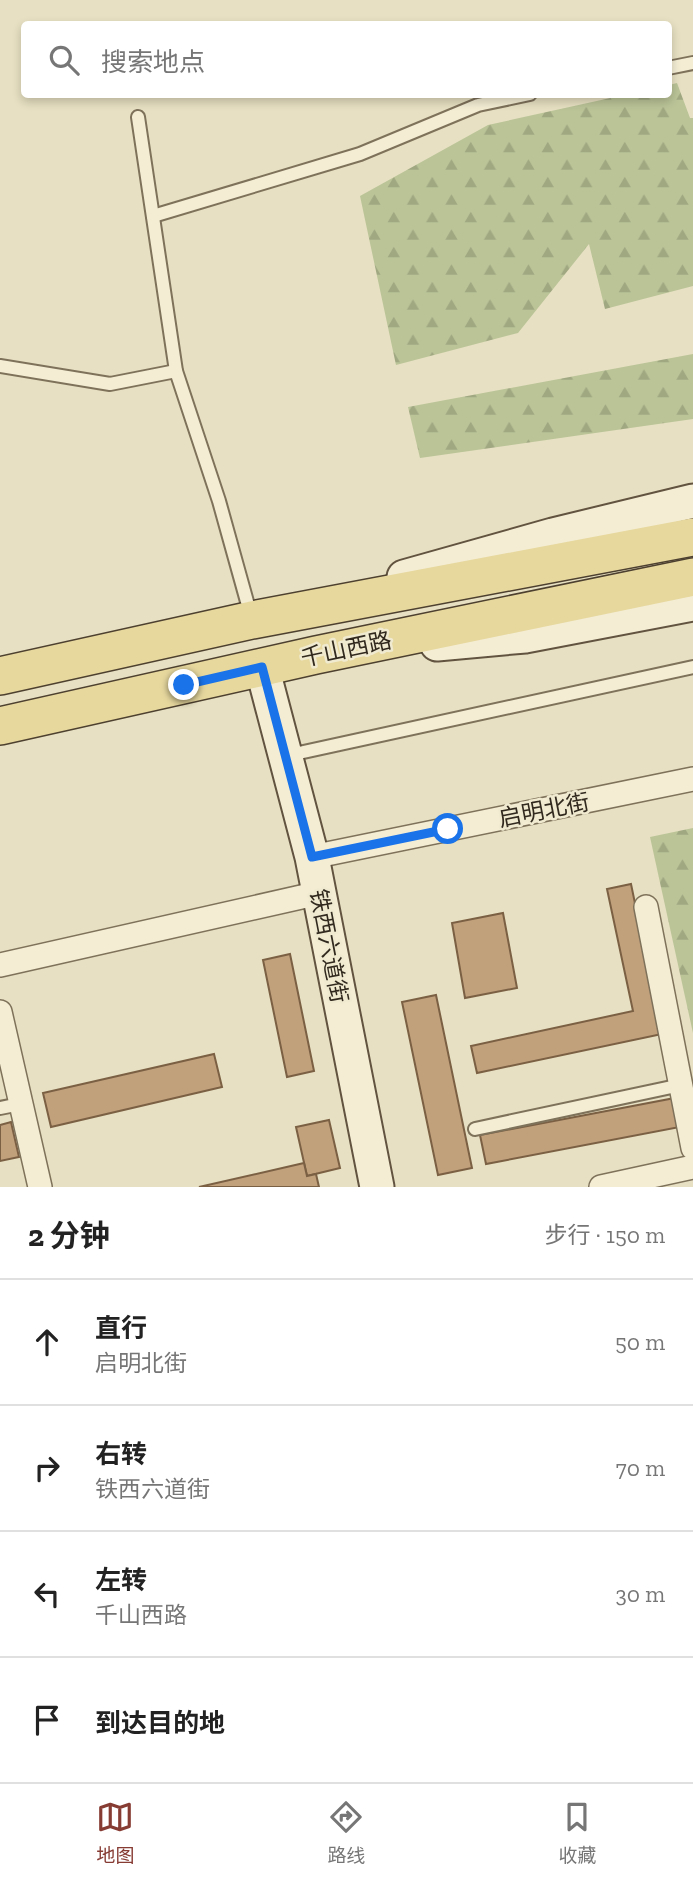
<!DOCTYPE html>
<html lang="zh">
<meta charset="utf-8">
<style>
:root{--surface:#fff;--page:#f2f2f2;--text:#222;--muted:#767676;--line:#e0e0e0;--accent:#863b33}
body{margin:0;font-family:"Zilla Slab","Noto Sans SC",serif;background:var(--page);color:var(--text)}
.stop{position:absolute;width:21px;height:21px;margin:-16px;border:5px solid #1a73e8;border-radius:50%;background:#fff}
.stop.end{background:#1a73e8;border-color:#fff;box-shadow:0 2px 7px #0008}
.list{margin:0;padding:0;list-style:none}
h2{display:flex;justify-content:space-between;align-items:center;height:91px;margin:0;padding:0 28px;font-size:30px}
h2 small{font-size:23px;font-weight:400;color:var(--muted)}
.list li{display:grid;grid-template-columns:46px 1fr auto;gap:21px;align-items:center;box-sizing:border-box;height:126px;padding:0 28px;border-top:2px solid var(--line)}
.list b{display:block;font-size:26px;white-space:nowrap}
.list p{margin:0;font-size:23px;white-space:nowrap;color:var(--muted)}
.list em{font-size:23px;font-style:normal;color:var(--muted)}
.icon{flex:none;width:38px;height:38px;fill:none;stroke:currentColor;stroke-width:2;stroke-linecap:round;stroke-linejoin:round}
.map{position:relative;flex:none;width:693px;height:1187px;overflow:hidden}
.search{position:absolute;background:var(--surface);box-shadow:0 4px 10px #0003;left:21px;right:21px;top:21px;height:77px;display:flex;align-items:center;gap:18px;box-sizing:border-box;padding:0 24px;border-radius:7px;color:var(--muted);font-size:26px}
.sheet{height:595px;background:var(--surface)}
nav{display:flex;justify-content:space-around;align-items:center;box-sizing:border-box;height:98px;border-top:2px solid var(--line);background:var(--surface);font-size:19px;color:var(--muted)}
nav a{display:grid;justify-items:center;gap:4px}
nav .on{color:var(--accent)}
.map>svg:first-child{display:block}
.forest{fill:url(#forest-firs)}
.building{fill:#c1a07c;stroke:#7b6044;stroke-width:2}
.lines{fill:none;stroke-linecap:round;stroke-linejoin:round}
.lane-casing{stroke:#7f725b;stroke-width:16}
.street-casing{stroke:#7f725b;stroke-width:26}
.secondary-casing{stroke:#61533f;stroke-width:37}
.primary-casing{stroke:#4d402f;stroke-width:40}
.lane{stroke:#f4edd4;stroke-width:12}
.street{stroke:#f4edd4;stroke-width:23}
.secondary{stroke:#f4edd4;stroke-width:33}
.primary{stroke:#e7d89e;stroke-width:37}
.route{stroke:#1a73e8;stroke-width:9}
.labels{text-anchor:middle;stroke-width:5;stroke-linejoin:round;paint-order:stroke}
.street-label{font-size:23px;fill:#31291e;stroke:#f0ead0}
</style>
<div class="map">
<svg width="693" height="1187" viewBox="0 0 693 1187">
<defs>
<pattern id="forest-firs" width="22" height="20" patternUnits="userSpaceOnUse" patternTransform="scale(1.75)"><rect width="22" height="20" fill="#bac497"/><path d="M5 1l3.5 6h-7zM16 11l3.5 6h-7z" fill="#a0a882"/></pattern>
</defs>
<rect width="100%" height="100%" fill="#e7e0c2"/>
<g class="forest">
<polygon points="677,83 690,118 693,118 693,286 605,309 589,244 518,333 396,365 360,196 488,125 624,95 668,94 669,85"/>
<polygon points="693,354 693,419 420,458 408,407"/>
<polygon points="693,828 693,1033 650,837"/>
</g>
<g class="building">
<polygon points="631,884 662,1034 477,1073 471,1046 633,1011 607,889"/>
<polygon points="503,913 517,988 465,998 452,923"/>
<polygon points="290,954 314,1071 287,1077 263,960"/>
<polygon points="436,995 472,1168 438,1175 402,1002"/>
<polygon points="214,1054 222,1087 51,1127 43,1093"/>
<polygon points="680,1097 685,1126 486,1164 480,1135"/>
<polygon points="329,1120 340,1168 307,1176 296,1127"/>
<polygon points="11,1122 19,1157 0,1161 0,1125"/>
<polygon points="304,1163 307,1176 316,1174 319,1187 199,1187"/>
</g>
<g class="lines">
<defs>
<g id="lane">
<polyline points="668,68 693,63"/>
<polyline points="138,117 176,371 219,501 251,616"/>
<polyline points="153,216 360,154 478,105 530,94"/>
<polyline points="0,366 110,384 176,371"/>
<polyline points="285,756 693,667"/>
<polyline points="0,1108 20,1104"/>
<polyline points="475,1129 681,1085"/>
</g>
<g id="street">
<polyline points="312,857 693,779"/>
<polyline points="646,907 693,1148"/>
<polyline points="0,965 319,893"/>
<polyline points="0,1012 40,1187"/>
<polyline points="601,1187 693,1167"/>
</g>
<g id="secondary">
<polyline points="404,577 553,535 693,501"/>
<polyline points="437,644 525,636 693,604"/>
<polyline points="262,667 312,857 377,1187"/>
</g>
<g id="primary">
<polyline points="0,676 252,620 693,537"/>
<polyline points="0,726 316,655 693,577"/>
</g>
</defs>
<use href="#lane" class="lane-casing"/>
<use href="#street" class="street-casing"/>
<use href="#secondary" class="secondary-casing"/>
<use href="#primary" class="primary-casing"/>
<use href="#lane" class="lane"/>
<use href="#street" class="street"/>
<use href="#secondary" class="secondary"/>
<use href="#primary" class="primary"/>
</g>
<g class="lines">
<polyline class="route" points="184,685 262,667 312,857 448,829"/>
</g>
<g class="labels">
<g class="street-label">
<text transform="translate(346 649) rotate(-12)" y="8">千山西路</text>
<text transform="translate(544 810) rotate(-11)" y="8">启明北街</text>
<text transform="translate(329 946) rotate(79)" y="8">铁西六道街</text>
</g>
</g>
</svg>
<div class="stop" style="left:448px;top:829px"></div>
<div class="stop end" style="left:184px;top:685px"></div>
<div class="search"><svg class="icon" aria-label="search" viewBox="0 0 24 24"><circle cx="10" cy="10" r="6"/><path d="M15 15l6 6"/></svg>搜索地点</div>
</div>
<section class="sheet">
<h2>2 分钟<small>步行 · 150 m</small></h2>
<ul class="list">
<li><svg class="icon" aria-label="ahead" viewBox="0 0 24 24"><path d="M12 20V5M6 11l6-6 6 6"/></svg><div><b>直行</b><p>启明北街</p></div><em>50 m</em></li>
<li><svg class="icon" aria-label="right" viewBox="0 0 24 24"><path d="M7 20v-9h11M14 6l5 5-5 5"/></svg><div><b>右转</b><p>铁西六道街</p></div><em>70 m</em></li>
<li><svg class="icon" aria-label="left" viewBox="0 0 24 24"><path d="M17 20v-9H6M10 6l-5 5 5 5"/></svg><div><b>左转</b><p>千山西路</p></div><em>30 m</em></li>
<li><svg class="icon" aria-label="arrive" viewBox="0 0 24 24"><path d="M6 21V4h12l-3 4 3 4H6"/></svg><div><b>到达目的地</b></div></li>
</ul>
</section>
<nav>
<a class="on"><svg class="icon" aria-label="map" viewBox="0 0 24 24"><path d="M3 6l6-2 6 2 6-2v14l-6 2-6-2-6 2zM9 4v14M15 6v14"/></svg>地图</a>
<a><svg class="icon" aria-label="directions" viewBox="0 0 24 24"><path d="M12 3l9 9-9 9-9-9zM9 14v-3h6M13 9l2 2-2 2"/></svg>路线</a>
<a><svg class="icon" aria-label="saved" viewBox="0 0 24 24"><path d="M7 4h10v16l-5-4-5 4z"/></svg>收藏</a>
</nav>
